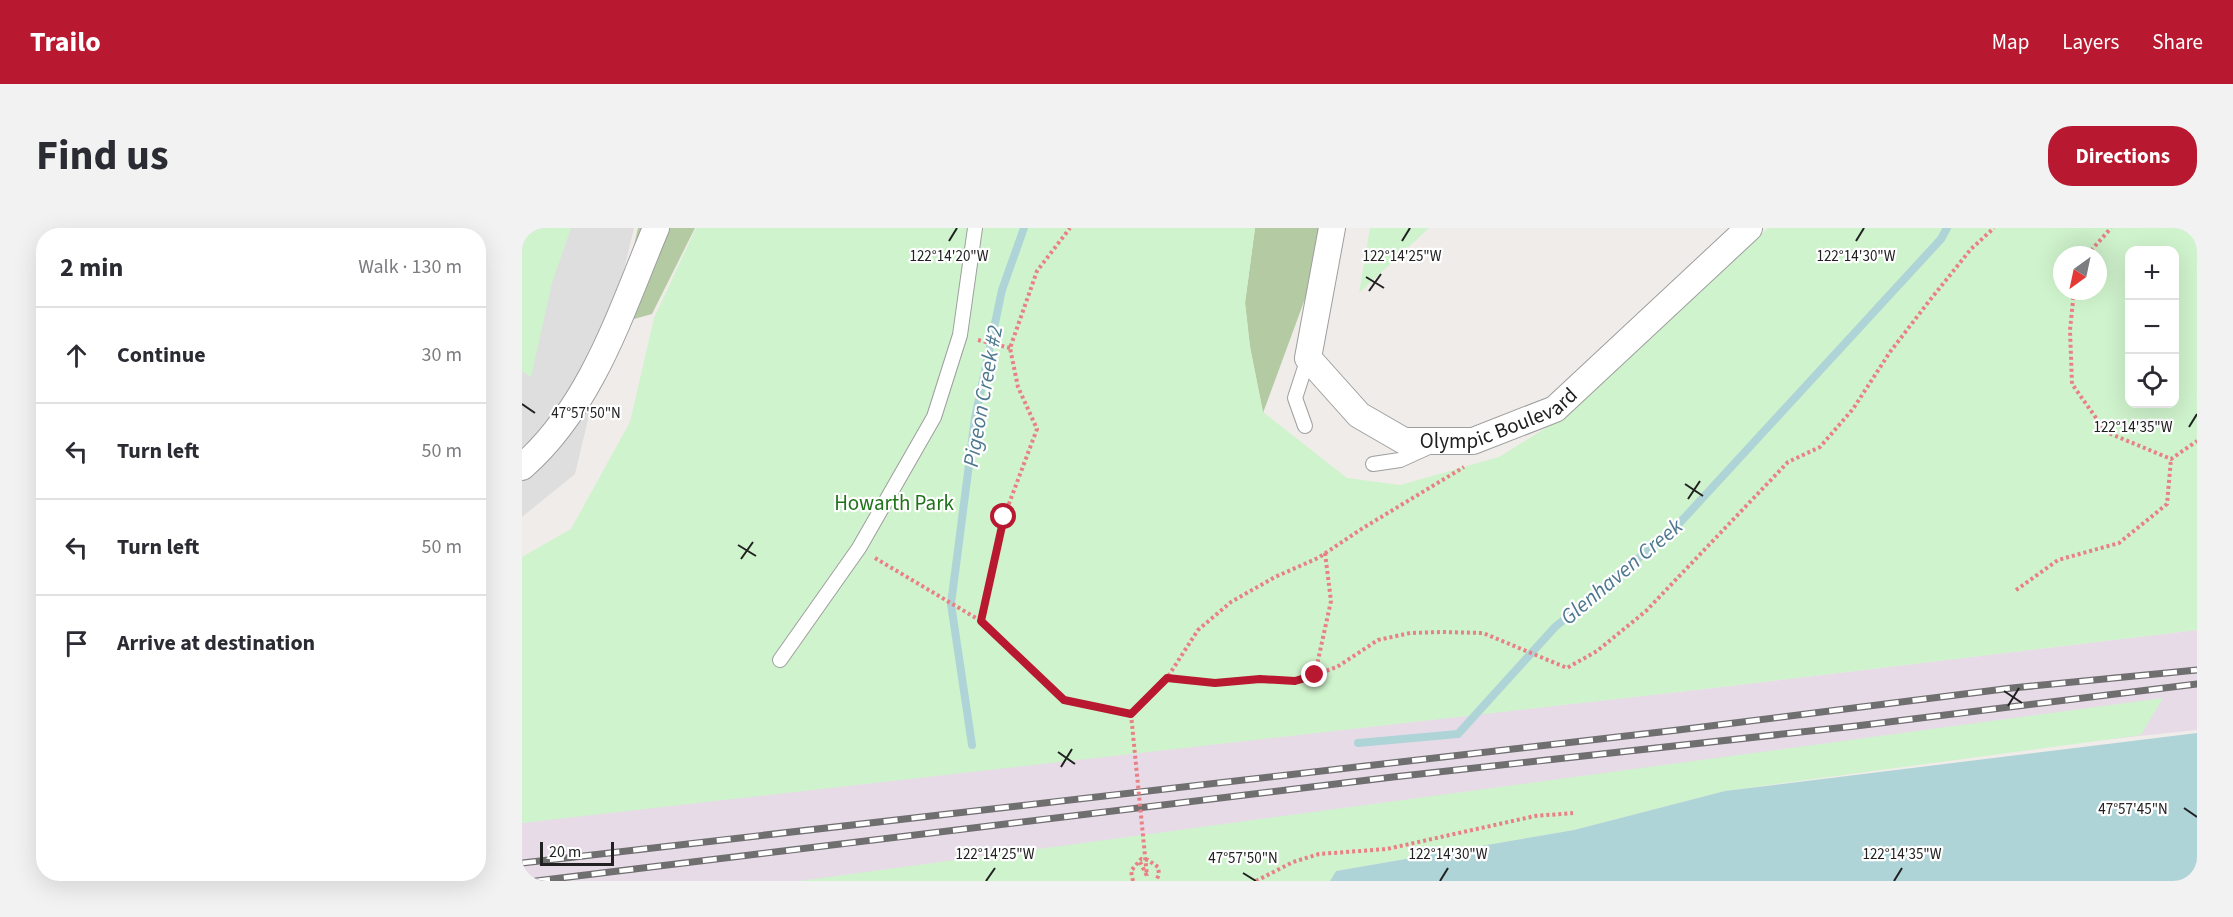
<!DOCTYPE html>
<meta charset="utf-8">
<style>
:root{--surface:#fff;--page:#f2f2f3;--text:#2b2b33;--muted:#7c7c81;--line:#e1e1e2;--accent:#b81930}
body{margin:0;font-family:"Source Sans 3",sans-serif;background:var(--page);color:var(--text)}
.controls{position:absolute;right:18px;top:18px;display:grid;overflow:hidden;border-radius:12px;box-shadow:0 6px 24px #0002}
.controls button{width:54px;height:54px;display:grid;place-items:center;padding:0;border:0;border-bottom:2px solid var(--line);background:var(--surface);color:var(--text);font:30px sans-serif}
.compass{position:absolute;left:1531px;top:18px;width:54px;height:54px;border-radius:50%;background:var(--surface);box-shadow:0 6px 24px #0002;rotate:213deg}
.scale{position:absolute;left:18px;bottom:15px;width:74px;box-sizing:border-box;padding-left:6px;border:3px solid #212121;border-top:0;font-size:16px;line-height:21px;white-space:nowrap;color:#212121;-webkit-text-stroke:4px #fff;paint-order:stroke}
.stop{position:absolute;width:18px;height:18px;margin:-14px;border:4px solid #b81930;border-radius:50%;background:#fff}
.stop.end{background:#b81930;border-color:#fff;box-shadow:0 2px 6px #0008}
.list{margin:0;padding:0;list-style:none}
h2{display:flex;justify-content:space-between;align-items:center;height:78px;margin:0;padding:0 24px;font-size:26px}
h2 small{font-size:20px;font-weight:400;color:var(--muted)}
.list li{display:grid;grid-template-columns:39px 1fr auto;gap:18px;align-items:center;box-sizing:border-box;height:96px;padding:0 24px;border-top:2px solid var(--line)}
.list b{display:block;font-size:22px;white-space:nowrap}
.list em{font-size:20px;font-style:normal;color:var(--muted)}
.icon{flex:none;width:33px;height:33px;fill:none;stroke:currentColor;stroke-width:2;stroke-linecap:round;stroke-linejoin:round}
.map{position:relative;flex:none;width:1675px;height:653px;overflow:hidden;border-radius:24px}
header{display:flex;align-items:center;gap:36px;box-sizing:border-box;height:84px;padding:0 30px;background:var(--accent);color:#fff}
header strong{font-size:28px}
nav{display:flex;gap:33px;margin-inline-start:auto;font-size:21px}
.intro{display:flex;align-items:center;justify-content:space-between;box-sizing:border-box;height:144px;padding:0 36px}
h1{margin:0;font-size:42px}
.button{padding:15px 27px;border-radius:24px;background:var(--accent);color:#fff;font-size:21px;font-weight:700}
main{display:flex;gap:36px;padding:0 36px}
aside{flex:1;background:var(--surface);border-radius:24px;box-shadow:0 6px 24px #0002}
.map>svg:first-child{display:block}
.residential{fill:#dfdede}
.industrial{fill:#e8dbe8}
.forest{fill:#b4caa3}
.park{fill:#cff3cc;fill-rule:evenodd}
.water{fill:#afd4d8}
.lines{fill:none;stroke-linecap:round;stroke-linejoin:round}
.stream{stroke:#afd4d8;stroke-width:8}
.lane-casing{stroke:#9e9e9e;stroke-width:16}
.street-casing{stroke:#9e9e9e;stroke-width:28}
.path{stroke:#e98085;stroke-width:4;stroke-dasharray:3 3;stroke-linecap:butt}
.lane{stroke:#fff;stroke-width:14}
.street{stroke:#fff;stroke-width:26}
.rail-casing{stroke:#6f6f6f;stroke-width:7}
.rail{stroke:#fff;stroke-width:4.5;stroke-dasharray:14;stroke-linecap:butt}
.path-bridge{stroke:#e98085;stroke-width:4;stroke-dasharray:3 3;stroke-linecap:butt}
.route{stroke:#b81930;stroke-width:8}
.ticks{fill:none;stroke:#212121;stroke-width:2}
.labels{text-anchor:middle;stroke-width:4.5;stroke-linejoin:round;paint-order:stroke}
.street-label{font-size:21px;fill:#212121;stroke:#fff}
.park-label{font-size:21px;fill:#20731a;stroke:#fff}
.water-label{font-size:22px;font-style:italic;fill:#4d788f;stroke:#fff}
.ticks-label{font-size:15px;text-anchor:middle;fill:#212121;stroke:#fff;stroke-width:4.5;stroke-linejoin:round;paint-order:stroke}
</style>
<header>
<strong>Trailo</strong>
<nav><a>Map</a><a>Layers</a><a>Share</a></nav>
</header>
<div class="intro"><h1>Find us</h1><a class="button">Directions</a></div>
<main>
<aside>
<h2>2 min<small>Walk · 130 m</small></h2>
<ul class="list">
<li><svg class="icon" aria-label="ahead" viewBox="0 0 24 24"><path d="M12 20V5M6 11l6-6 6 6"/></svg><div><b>Continue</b></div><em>30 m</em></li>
<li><svg class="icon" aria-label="left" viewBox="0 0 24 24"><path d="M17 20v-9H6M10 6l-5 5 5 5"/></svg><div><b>Turn left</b></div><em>50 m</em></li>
<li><svg class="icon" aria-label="left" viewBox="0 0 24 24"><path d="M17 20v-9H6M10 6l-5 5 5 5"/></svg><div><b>Turn left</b></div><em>50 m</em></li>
<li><svg class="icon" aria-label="arrive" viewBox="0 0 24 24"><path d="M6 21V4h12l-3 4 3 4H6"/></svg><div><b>Arrive at destination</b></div></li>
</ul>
</aside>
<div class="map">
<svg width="1675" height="653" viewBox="0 0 1675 653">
<rect width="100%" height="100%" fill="#f0ece9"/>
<polygon class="residential" points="0,0 112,0 53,246 0,289"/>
<polygon class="industrial" points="1675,402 1675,502 1217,550 419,653 0,653 0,595 33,590 1191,460"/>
<g class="forest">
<polygon points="116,0 173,0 130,86 94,96"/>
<polygon points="733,0 809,0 741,185 728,119 723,75"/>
</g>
<g class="park">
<polygon points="0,0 49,0 30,55 9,149 0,143"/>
<path d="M174,0H733L723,75L728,119L741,184L825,250L878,257L977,229L1049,184L1246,0H1675V402L1191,460L0,595V329L49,301L108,194L132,90ZM1608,22H1652V176H1608ZM1540,27H1576V63H1540Z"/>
<polygon points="848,0 907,0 837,65"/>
<polygon points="1641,470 1619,507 1203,563 1052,602 814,643 808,653 277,653"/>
</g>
<polygon class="water" points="1675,505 1675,653 808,653 814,643 1052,602 1203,563"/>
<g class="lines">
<g class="stream">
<polyline points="836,515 936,506 1033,399 1153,300 1419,11 1425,0"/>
<polyline points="450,517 429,376 453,190 480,62 502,0"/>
</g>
<defs>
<g id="lane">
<polyline points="783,198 773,170 786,130"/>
<polyline points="851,236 878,232 909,218"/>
<polyline points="258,432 337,320 412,189 438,107 453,0"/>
</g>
<g id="street">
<path id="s1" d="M810,0L786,130L837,187L882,213H951L1033,181L1227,0"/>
<path d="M0,239C70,178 99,83 134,0"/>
</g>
</defs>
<use href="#lane" class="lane-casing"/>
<use href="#street" class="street-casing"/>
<g class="path">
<polyline points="1565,27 1589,0"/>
<polyline points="1552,63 1548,102 1550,156 1584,204 1649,231 1675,213"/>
<polyline points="456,112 488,120"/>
<polyline points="353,330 459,393 541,472 609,486 645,450 676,402 709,374 753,349 796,330 841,300 942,239"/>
<polyline points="1494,362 1536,332 1597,315 1645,276 1649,231"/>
<polyline points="459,393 482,289 515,201 496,159 488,120 515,43 548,0"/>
<polyline points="793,446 809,373 803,325"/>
<polyline points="645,450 693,455 738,451 773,454 815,439 856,412 888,405 920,404 961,405 1045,440 1075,423 1124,383 1266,234 1298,219 1331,181 1368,124 1408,72 1449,21 1472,0"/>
<polyline points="618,634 625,648"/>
<polyline points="611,653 609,643 619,631 626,632 636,639 637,646 634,653"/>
<polyline points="734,653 771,634 797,626 865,621 1013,588 1051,585"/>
</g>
<use href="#lane" class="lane"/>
<use href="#street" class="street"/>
<defs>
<g id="rail">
<polyline points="0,635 1156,502 1490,460 1675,442"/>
<polyline points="14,653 871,549 1334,498 1675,456"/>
</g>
</defs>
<use href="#rail" class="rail-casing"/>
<use href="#rail" class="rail"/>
<polyline class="path-bridge" points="609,486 625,648"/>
</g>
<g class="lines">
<polyline class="route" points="482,289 459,393 542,472 609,486 645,450 693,455 738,451 773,453 793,447"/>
</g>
<path class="ticks" d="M427,13L435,0M880,13L888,0M1334,13L1342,0M844,49L862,60M847,63L859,46M0,176L13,185M1667,199L1675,186M1163,256L1181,268M1166,271L1178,253M216,317L234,328M219,331L231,314M1482,463L1500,475M1486,478L1497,460M536,524L553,536M539,539L550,521M1662,580L1675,589M721,645L734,653M464,653L473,640M918,653L926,640M1372,653L1380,640"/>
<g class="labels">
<g class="street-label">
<text dy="7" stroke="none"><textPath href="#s1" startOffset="360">Olympic Boulevard</textPath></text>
</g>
<g class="park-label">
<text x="372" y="282">Howarth Park</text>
</g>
<g class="water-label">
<text transform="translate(460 168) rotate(-80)" y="8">Pigeon Creek #2</text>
<text transform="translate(1099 343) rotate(-40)" y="8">Glenhaven Creek</text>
</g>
</g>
<g class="ticks-label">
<text x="427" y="33">122°14'20"W</text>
<text x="880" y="33">122°14'25"W</text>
<text x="1334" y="33">122°14'30"W</text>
<text x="64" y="190">47°57'50"N</text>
<text x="1611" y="204">122°14'35"W</text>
<text x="1611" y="586">47°57'45"N</text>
<text x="473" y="631">122°14'25"W</text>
<text x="926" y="631">122°14'30"W</text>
<text x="1380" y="631">122°14'35"W</text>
<text x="721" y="635">47°57'50"N</text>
</g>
</svg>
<div class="controls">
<button>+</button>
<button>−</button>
<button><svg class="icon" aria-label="locate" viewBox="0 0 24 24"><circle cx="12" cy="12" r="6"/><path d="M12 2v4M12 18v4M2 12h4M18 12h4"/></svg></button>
</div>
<svg class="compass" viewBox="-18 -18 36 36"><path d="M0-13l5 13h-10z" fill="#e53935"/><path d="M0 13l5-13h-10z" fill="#7c7c81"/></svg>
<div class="scale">20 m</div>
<div class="stop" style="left:482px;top:289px"></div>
<div class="stop end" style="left:793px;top:447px"></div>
</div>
</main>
